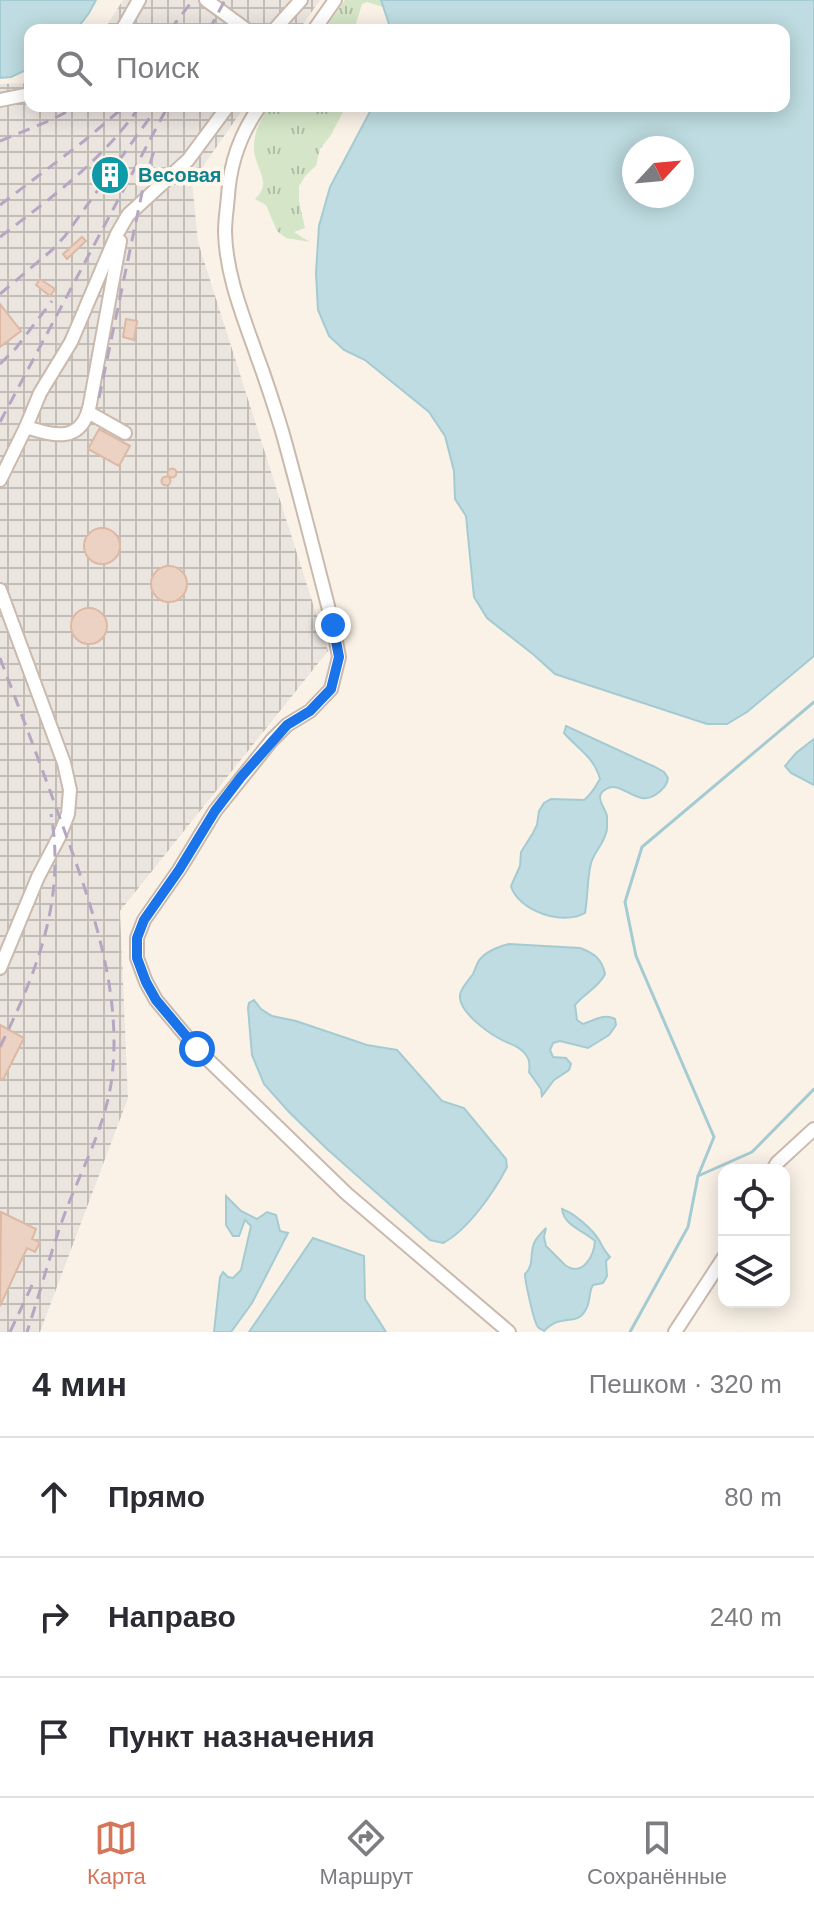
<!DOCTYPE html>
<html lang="ru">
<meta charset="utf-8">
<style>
:root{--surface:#fff;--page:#f7f7f7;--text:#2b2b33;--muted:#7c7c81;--line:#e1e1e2;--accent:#d5755a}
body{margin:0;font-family:Helvetica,sans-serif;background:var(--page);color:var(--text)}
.controls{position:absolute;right:24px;bottom:24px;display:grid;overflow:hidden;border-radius:16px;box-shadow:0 4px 20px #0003}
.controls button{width:72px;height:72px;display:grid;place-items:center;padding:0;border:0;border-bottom:2px solid var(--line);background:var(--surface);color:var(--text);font:40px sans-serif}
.compass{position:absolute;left:622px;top:136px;width:72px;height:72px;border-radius:50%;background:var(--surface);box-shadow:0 4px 20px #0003;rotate:64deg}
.stop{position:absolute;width:24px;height:24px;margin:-18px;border:6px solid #1a73e8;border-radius:50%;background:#fff}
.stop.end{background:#1a73e8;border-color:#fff;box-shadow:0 2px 8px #0008}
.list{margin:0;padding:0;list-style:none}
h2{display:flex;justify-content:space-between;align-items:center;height:104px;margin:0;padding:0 32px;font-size:34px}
h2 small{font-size:26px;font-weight:400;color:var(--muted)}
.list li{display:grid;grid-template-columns:52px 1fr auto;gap:24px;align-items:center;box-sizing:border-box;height:120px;padding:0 32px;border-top:2px solid var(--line)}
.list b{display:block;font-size:30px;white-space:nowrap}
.list em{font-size:26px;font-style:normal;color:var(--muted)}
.icon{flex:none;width:44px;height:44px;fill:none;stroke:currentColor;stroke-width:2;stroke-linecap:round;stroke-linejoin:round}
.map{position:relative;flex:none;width:814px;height:1332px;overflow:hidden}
.search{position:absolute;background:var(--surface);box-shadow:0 4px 20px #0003;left:24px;right:24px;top:24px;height:88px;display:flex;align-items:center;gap:20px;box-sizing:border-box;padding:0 28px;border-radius:16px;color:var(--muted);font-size:30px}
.sheet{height:464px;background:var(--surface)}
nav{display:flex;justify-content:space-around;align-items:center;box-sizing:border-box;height:112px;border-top:2px solid var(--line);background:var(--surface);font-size:22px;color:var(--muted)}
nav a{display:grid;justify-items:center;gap:4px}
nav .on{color:var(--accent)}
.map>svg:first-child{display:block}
.industrial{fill:url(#industrial-grid)}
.grass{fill:url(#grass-tufts)}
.water{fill:#bedce1;stroke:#a5cbd2;stroke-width:2;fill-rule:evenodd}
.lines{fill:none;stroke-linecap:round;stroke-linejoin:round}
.stream{stroke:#a5cbd2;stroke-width:3}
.building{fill:#ecd2c2;stroke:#ddb9a4;stroke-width:2}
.minor-casing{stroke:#cabaae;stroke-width:16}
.minor{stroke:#fff;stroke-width:12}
.rail{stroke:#b5a7c2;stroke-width:3;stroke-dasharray:12 8;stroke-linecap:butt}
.route{stroke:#1a73e8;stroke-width:10}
.labels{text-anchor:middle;stroke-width:8;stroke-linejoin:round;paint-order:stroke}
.culture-label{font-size:20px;font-weight:bold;fill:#0d838f;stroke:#fdf7ed;text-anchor:start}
</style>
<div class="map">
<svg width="814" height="1332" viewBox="0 0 814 1332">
<defs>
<pattern id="industrial-grid" width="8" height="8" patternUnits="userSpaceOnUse" patternTransform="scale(2)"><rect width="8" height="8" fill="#ebe5e0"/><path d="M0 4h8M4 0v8" fill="none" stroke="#c3bdb8"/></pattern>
<pattern id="grass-tufts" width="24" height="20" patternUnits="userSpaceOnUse" patternTransform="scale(2)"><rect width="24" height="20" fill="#d4e6c7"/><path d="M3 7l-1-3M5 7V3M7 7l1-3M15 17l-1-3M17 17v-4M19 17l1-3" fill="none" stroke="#b0bda4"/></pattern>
</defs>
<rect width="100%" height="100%" fill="#faf2e7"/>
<g class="industrial">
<polygon points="123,0 320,0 299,30 104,30"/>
<polygon points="30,83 30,106 245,106 192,182 198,242 328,651 120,911 128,1098 40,1332 0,1332 0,84"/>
</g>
<g class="grass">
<polygon points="345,0 381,0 383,7 367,2 362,4 354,30 324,30"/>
<path d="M270,106H346L331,135L320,149L316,166L306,175L299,186V201L305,228L294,232L310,242L286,238L277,231L266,205L255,199C274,182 253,167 254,147C254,131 261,118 270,106Z"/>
</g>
<g class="water">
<polygon points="0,0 96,0 89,13 76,30 30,30 30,68 11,77 0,78"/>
<path d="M381,0H814V656L747,712L727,724H707L555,674L534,655L487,618L474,597L466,516L455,499L454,471L445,436L429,412L365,360L344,350L329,336L318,310L316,273L319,226L330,187L373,106H784V30H391ZM634,148H682V196H634Z"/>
<path d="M566,726L655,767L664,772L668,778C667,785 664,788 658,793C637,810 622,779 606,789C593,796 605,807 607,816C607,817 607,828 607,829C605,843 595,850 591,863C587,879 588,896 585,913C563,926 518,911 511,886L520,866L521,852L533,833L537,825L539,811L544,803L551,799L584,800C592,794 595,787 600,779C594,757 579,750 564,733Z"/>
<polygon points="814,739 814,785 791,773 785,766 796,753"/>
<path d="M509,944L580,948C594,953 602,959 605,974C599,987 584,994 575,1005L577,1020L583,1024C595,1020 604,1013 615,1019L616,1025L609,1035L588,1048L560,1041L553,1043L550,1050L553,1057L566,1058L571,1064L569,1070L554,1080L542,1096L541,1089L529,1072C530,1066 530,1060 526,1055C520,1046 509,1044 500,1039C487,1032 458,1011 460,995C461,988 469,980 473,974C476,968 477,961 482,957C488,951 500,946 509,944Z"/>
<path d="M254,1000L261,1009L272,1016L296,1021L367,1045L397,1050L442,1101L464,1108L506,1159L507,1167C494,1192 468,1230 443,1243L430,1240L327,1149L289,1112L264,1084L252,1055L248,1008L249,1003Z"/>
<polygon points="226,1196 241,1211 257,1219 267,1212 276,1215 280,1231 288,1233 252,1303 231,1332 214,1332 220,1277 223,1272 228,1277 233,1278 241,1270 251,1226 245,1220 239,1236 233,1236 226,1225"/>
<path d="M562,1209C574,1213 592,1229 599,1240C602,1246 605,1252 610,1257L606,1261L607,1276L603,1283L593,1285C588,1293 591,1303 585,1311C579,1321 571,1319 561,1321C555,1322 549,1326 544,1331C542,1329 539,1329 538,1327C534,1323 525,1281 525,1274C534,1265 530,1257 533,1246C535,1238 541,1234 546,1228L544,1237L546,1246C550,1250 561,1261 565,1265C583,1278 594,1255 595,1241C583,1230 564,1226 562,1209Z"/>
<polygon points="313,1238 364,1256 365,1299 386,1332 249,1332"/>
</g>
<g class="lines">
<g class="stream">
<polyline points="698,1176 752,1152 814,1089"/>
<polyline points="630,1332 688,1227 698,1176 714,1137 636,956 625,902 642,847 814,702"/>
</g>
</g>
<g class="building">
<polygon points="111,159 124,169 111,186 108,184 106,188 95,180"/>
<polygon points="82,237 86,241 67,259 63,254"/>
<polygon points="40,279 55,289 50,296 36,285"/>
<polygon points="0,304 21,331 0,347"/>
<polygon points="126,319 137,321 134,340 123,337"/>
<polygon points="99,429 130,446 119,466 88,449"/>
<circle cx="172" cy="473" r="4.5"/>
<circle cx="166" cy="481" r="4.5"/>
<circle cx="102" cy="546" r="18"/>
<circle cx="169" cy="584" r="18"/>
<circle cx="89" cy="626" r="18"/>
<polygon points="0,1025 24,1038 3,1080 0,1078"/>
<polygon points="1,1212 36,1229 32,1239 40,1242 35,1252 27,1248 0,1306"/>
</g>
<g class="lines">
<defs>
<g id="minor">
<polyline points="206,0 247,30"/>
<polyline points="122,30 139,0"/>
<polyline points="274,30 301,0"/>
<polyline points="314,30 335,0"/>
<polyline points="0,100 30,94"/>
<path d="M260,106C240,134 230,162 228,196C227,208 225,220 225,232C226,275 243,316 257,356C266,380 274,405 282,431C300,495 316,560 333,625L339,657L331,689L310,711L287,725L272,740L215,811L179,870L144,920L137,938V958L146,982L156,1000L197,1049L347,1194L509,1332"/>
<polyline points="88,412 125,433"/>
<path d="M26,427C55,436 82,444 90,404L120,241"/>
<polyline points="0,480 26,427 40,393 71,342 117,234 128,215 188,160 228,106"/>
<polyline points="0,590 64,763 70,790 68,814 59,837 38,877 0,968"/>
<polyline points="773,1170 777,1163 814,1129"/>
<polyline points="675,1332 724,1257"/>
</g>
</defs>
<use href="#minor" class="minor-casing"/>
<use href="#minor" class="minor"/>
<g class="rail">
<polyline points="170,30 193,0"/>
<polyline points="209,30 225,0"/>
<polyline points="0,141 51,120 78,106"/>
<polyline points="0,205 84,141 125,106"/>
<path d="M0,237C51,198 103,160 140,106"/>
<polyline points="0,294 52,250 65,236 153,113"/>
<polyline points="0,364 16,348 52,301"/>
<polyline points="99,398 143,188 155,147"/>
<polyline points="0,422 168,106"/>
<path d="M0,658C21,713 42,768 62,824C92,906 124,995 111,1084C104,1127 84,1165 68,1205C52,1246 41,1290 27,1332"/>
<path d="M0,1047C37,972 66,899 51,814"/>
<polyline points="10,1332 34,1281"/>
</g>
</g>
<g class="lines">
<polyline class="route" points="197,1049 156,1000 146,982 137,958 137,938 144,920 179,870 215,811 241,777 287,725 310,711 331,689 339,657 333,625"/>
</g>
<defs>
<symbol id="building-disc" viewBox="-11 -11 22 22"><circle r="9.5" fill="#0f9aa8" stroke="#fdf7ed"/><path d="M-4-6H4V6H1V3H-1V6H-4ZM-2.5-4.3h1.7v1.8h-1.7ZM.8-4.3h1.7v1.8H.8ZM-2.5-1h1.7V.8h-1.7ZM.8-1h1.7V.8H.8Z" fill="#fff"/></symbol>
</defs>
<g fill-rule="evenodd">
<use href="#building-disc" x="88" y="153" width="44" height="44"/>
</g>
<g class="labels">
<g class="culture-label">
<text x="138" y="182">Весовая</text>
</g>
</g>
</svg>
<div class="controls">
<button><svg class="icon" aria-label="locate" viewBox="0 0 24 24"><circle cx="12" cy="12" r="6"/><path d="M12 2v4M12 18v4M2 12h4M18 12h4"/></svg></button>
<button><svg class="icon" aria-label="layers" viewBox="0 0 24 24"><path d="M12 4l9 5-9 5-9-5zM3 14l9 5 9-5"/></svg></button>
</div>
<svg class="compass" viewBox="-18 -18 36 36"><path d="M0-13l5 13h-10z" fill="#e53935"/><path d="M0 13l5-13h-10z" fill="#7c7c81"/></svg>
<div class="stop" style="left:197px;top:1049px"></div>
<div class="stop end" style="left:333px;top:625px"></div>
<div class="search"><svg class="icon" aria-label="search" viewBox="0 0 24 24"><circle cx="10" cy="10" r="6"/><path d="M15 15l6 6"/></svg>Поиск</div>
</div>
<section class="sheet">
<h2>4 мин<small>Пешком · 320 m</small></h2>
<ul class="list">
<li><svg class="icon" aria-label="ahead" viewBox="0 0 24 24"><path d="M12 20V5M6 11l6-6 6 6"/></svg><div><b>Прямо</b></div><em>80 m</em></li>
<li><svg class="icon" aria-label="right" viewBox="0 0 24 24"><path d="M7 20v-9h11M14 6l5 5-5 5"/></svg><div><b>Направо</b></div><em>240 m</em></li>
<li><svg class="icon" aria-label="arrive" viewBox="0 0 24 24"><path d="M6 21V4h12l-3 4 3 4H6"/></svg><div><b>Пункт назначения</b></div></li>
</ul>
</section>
<nav>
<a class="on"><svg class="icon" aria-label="map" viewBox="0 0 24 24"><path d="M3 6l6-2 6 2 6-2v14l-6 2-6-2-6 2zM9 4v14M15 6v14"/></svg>Карта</a>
<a><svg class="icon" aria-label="directions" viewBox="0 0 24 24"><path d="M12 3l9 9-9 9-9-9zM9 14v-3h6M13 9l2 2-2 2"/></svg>Маршрут</a>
<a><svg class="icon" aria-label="saved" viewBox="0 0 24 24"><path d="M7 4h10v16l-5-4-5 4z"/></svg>Сохранённые</a>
</nav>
